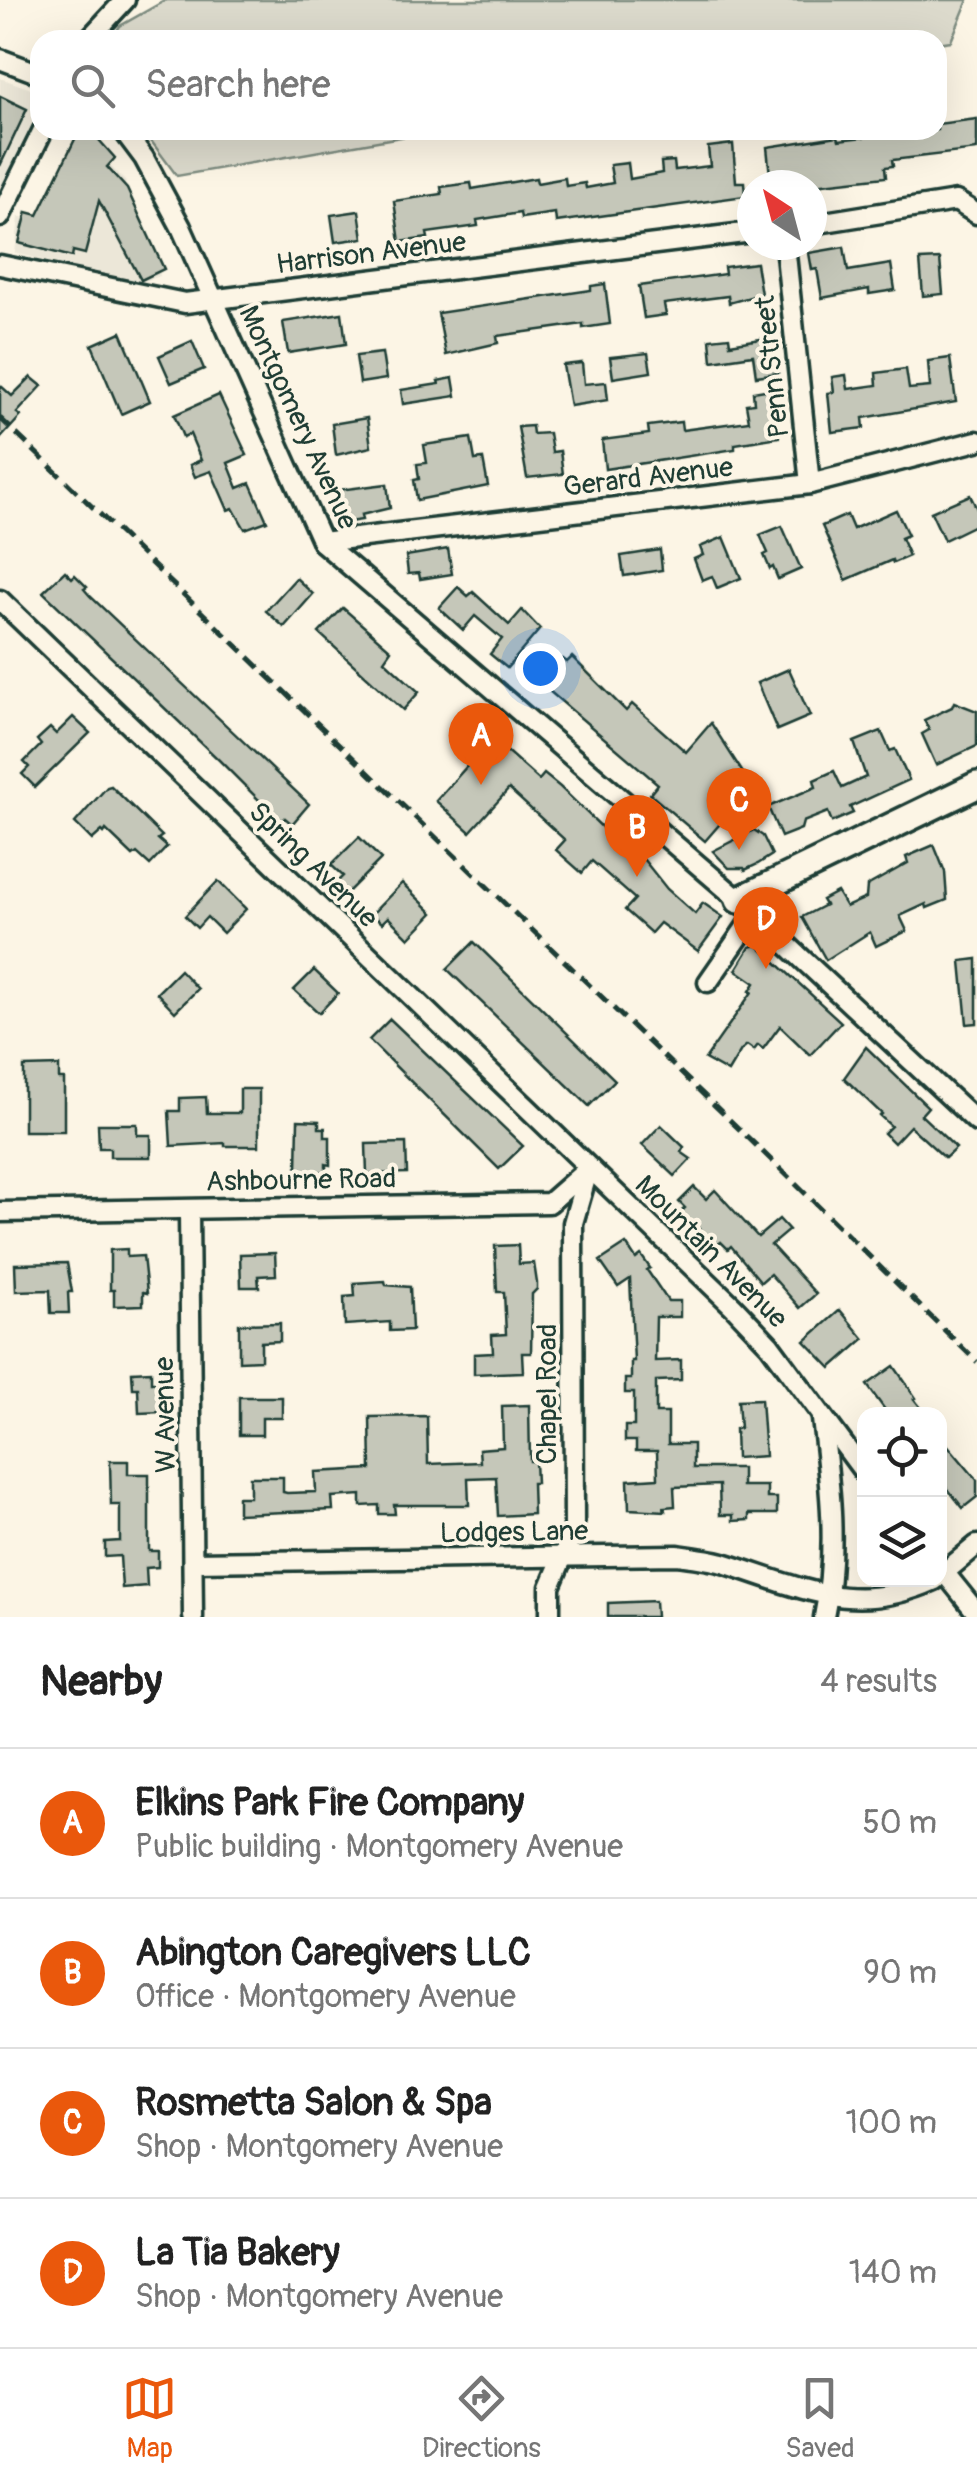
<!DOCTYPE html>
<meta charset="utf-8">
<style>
:root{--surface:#fff;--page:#f2f2f2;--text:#222;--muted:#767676;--line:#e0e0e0;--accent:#ea580c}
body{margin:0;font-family:Pangolin,sans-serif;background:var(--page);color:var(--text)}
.controls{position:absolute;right:30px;bottom:30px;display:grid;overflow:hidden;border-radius:20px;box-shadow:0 10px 40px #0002}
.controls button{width:90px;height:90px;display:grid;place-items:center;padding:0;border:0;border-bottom:2px solid var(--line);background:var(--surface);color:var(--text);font:50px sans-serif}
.compass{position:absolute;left:737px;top:170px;width:90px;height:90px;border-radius:50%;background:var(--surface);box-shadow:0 10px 40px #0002;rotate:324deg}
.you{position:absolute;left:540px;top:668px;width:35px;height:35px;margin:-25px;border:8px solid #fff;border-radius:50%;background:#1a73e8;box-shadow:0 0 0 15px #1a73e833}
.badge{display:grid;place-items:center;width:65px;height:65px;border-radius:50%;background:var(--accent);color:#fff;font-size:32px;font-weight:700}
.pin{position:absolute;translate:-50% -82px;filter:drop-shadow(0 2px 5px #0008)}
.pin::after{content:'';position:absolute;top:52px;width:35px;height:30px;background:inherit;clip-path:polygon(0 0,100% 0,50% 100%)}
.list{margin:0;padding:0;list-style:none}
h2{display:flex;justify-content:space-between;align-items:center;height:130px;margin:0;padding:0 40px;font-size:42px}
h2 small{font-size:32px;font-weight:400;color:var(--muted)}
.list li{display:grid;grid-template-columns:65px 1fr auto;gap:30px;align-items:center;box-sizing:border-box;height:150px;padding:0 40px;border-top:2px solid var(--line)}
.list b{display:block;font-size:38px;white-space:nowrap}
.list p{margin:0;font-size:32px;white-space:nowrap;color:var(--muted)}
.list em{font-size:32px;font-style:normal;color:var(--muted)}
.icon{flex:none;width:55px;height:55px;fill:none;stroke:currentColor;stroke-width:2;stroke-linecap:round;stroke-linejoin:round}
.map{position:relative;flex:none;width:977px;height:1617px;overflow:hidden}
.search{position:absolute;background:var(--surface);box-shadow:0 10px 40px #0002;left:30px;right:30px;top:30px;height:110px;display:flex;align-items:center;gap:25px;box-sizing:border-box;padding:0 35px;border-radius:30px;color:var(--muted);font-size:38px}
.sheet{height:730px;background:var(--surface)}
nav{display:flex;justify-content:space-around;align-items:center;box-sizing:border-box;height:140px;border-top:2px solid var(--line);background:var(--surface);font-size:28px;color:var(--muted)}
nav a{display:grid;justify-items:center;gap:5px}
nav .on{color:var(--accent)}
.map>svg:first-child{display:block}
.built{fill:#ece7d8}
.green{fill:#dcdacc;stroke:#7e8c80;stroke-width:2.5}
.building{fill:#c5c7b9;stroke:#1f3d34;stroke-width:2.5}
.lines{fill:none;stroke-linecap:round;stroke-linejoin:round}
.street-casing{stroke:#1f3d34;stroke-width:25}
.secondary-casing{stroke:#1f3d34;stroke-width:32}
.street{stroke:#fcf5e5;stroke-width:18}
.secondary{stroke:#fcf5e5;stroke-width:25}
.rail{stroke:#1f3d34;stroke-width:5;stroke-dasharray:15 8;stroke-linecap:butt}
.labels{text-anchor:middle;stroke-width:8;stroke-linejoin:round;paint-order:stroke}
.street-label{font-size:28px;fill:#1f3d34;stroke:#fcf5e5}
</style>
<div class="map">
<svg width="977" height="1617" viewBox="0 0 977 1617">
<rect width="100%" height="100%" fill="#fcf5e5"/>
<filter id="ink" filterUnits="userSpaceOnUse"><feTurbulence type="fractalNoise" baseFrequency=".01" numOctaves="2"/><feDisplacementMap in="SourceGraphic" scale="20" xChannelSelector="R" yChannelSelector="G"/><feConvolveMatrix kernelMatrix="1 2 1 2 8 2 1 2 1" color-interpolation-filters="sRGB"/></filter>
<g filter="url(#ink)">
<g class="built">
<polygon points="0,78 31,89 38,110 0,190"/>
<polygon points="83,138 126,182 123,187 156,252 160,276 136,284 15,253 19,217 41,218"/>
</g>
<g class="green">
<polygon points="166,0 968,0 951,41 937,43 937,40 111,40 120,26"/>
<polygon points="143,130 441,130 177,176"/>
</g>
<g class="building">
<polygon points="0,96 27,109 0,166"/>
<polygon points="977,119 977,150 892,160 893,166 885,167 886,177 814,185 771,185 767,147 838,136 839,140 907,132 906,130 937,130 937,124"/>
<polygon points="92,132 115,158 107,167 127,189 164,269 141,280 99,201 85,254 73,251 72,257 19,243 27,212 38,215 77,135"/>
<polygon points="733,144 736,182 744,182 745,196 556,222 555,213 521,218 520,213 477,220 478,226 427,233 428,238 400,242 394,201 442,194 441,187 471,183 472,189 536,178 537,183 565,178 566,186 585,183 586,188 613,183 610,165 628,163 630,179 662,173 661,162 674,161 675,170 710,166 708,147"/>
<polygon points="359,211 363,238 335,242 331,215"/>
<polygon points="844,247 848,271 891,264 895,290 869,294 869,289 822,298 817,269 812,270 809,253"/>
<polygon points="940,259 943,294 923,296 920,260"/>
<polygon points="756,263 761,294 729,303 728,296 664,304 666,315 644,318 639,286 725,274 724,267"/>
<polygon points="605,284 610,324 583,328 583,324 497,336 498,343 446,355 438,313 591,290 591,286"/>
<polygon points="342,313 346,344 288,353 283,322"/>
<polygon points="121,332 150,401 121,414 92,345"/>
<polygon points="729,337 730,344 773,337 778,373 756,376 753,355 712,361 710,339"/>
<polygon points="192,341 204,369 171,383 159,356"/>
<polygon points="382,353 386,379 360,383 356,356"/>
<polygon points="648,353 651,372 613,378 610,357"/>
<polygon points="950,358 956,402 863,418 864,428 832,432 828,393 834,392 832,377 846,375 848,389 877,385 876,373 906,369 909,389 930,387 928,361"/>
<polygon points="582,363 584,384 606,382 608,400 570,406 563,365"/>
<polygon points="31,377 42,386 17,413 21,416 0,439 0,385 12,396"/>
<polygon points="453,378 456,396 403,404 401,390 439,384 438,381"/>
<polygon points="771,389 779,437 735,444 735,449 605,469 602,440 649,434 648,426 681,422 682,430 749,421 746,404 754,403 753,392"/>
<polygon points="219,395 247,455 228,463 238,488 250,483 267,521 245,529 233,508 228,510 211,471 195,477 190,465 201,460 190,434 183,437 174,415"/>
<polygon points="367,418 371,447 336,455 332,424"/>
<polygon points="532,426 533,434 549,433 552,452 560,451 563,474 527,478 518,427"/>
<polygon points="471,438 475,460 483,459 488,486 417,500 414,480 419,479 417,464 427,463 424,445"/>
<polygon points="387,484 390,508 361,515 362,520 342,523 338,490"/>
<polygon points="970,495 977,509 977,524 944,540 931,512"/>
<polygon points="896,510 908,535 901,538 909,556 893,563 892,560 846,580 822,526 847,515 853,529"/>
<polygon points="782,526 801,569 778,579 773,567 770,569 764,555 768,553 760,535"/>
<polygon points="724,537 741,578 717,588 712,576 702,580 694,559 703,555 700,547"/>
<polygon points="448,549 452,574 420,579 419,573 408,574 406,556"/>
<polygon points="660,550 662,570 624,576 621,556"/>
<polygon points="65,571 72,578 75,575 87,587 84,589 90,596 309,804 292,824 285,818 279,824 263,810 266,807 219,760 43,592"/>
<polygon points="296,578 313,594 284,627 266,611"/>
<polygon points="458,587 468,596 473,592 509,625 522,610 540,629 507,668 490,654 502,639 475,616 463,630 439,608"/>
<polygon points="343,608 391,650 384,660 419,692 403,710 319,633"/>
<polygon points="572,657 626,711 632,704 686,752 711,723 752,787 705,841 650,794 658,784 541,684 563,659 567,662"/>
<polygon points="789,669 810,716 777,730 757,683"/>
<polygon points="954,702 977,711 977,746 936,765 922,734 929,730 924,720 952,707"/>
<polygon points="73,717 90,733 35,787 22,774 29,767 24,762 41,745 37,740 50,728 56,734"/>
<polygon points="881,731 890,751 895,749 909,780 850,807 853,813 832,822 828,812 803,822 801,829 781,837 768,807 816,787 814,780 834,771 842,788 866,777 854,742"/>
<polygon points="492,738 539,780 544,774 560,787 612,837 615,834 644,860 667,889 695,914 703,903 723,917 698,951 660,923 651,933 625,910 635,899 592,861 582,873 556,850 565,840 509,789 470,832 436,801"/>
<polygon points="111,786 162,836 158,839 167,847 150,865 137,853 133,856 106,830 104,833 102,831 92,840 75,823 107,787"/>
<polygon points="754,830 763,836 772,855 758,864 745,870 744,868 729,868 713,851"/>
<polygon points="359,837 381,859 347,893 336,883 343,876 331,865"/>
<polygon points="934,845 945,872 947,900 927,908 926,904 900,916 907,931 876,946 870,932 826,960 802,917 825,905 822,900 837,892 846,907 866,898 867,886 908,863 906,857"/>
<polygon points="218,881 246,909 223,933 207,917 197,928 185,916"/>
<polygon points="402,883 433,913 409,938 388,917 382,923 372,914"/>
<polygon points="474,942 615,1080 589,1106 447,969"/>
<polygon points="757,945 841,1022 810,1055 780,1026 763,1049 758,1045 754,1050 747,1045 741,1050 728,1072 705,1059 752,992 750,991 755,983 736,970 750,947"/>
<polygon points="977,959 977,1023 967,1024 961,961"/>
<polygon points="180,970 198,989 175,1012 157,993"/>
<polygon points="314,970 338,993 319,1013 294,990"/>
<polygon points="390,1019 523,1146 499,1169 369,1040"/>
<polygon points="866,1047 928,1107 921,1115 956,1148 945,1158 910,1126 894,1143 884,1133 891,1126 880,1116 882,1114 844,1078"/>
<polygon points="59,1066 59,1079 64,1079 64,1131 24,1131 24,1067"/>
<polygon points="240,1089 259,1089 259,1146 225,1146 225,1143 171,1146 169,1111 180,1111 180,1098 206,1097 207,1113 240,1113"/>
<polygon points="298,1120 319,1121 319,1128 325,1128 325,1137 330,1137 330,1165 326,1164 326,1172 297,1171"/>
<polygon points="98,1124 137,1124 137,1135 151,1135 151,1157 110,1157 110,1148 99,1148"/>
<polygon points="661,1125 684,1147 681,1152 691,1159 675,1176 642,1145"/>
<polygon points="406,1143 407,1173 367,1174 366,1144"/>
<polygon points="694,1187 706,1199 715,1190 758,1237 779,1219 789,1230 771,1245 816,1294 800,1308 770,1274 761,1282 731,1246 728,1249 721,1242 715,1247 693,1222 689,1226 678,1215 685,1208 679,1202"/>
<polygon points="626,1244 636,1259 641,1255 650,1268 647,1270 668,1301 680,1301 680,1317 656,1317 655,1361 681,1360 681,1380 656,1381 656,1413 668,1413 668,1444 693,1444 693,1468 742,1468 742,1486 767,1486 767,1498 777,1498 777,1514 749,1514 749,1520 733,1521 733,1515 720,1515 719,1485 674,1487 675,1506 664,1507 665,1511 629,1509 628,1480 658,1478 657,1451 636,1451 636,1441 625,1441 625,1426 634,1426 634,1393 625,1393 625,1379 631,1379 631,1361 634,1361 630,1279 618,1287 600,1261"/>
<polygon points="518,1245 519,1264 534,1263 537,1283 537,1289 532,1294 531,1353 522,1353 523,1372 474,1374 474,1354 493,1353 492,1335 506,1334 504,1292 497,1292 495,1246"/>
<polygon points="127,1249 127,1257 143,1256 147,1293 143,1292 143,1305 114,1306 114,1290 110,1290 110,1250"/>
<polygon points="275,1253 276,1275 258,1276 259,1287 241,1287 240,1254"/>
<polygon points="67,1263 72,1292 68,1292 69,1313 51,1313 50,1290 16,1291 15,1264"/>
<polygon points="385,1281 386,1285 410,1287 412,1330 390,1331 390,1322 345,1325 344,1297 355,1296 354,1283"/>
<polygon points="840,1310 864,1339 831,1368 805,1341"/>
<polygon points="280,1323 280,1341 261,1342 261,1360 239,1361 239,1324"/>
<polygon points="894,1366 916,1398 914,1399 926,1414 888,1414 867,1385"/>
<polygon points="151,1371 151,1382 162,1382 162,1412 139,1413 138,1388 133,1388 132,1372"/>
<polygon points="239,1397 282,1397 282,1418 262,1418 262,1435 239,1435"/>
<polygon points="761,1399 765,1456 736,1458 735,1429 740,1428 738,1400"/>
<polygon points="529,1405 530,1461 535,1461 536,1483 532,1483 533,1514 498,1516 496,1477 468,1478 469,1505 394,1505 395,1514 379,1514 379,1505 361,1506 361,1495 332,1497 333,1510 238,1514 238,1497 250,1497 250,1477 283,1477 283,1492 287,1493 316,1492 315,1472 371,1469 370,1417 427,1416 428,1464 480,1462 479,1449 503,1447 502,1406"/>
<polygon points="940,1436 977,1480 977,1497 963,1508 940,1479"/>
<polygon points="110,1461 128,1461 128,1474 149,1474 149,1551 158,1551 158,1567 146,1568 147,1586 122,1588 120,1556 105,1557 105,1542 120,1541 120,1505 111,1505"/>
<polygon points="655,1601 656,1617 608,1617 608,1603"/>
</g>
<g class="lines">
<defs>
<g id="street">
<polyline points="88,40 125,0"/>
<polyline points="0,59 40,74"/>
<polyline points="123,130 144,158 181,227 322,542 739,900 977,1122"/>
<polyline points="0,217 43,130"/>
<polyline points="812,224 956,201 977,214"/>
<polyline points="785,245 810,484"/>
<polyline points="0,265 185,303 752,232"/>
<polyline points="322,542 810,484 977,441"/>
<polyline points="0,600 733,1306 770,1345 864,1472"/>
<polyline points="708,982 755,914"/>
<polyline points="189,1211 193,1617"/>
<polyline points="0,1212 549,1203 589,1168"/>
<path d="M822,1419C830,1485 838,1551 824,1617"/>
<path d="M193,1562L677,1555C692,1557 709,1559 723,1563C803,1588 854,1617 935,1580"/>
<polyline points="940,1567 977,1613"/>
<polyline points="940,1576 977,1545"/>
<polyline points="550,1617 550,1587 574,1530 573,1223 589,1168"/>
</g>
<polyline id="secondary" points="739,900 977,785"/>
</defs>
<use href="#street" class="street-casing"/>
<use href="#secondary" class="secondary-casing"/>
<use href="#street" class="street"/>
<use href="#secondary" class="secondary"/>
<polyline class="rail" points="0,418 762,1151 977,1362"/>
</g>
</g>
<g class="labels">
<g class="street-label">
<text transform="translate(371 252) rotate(-7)" y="10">Harrison Avenue</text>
<text transform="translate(771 367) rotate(-96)" y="10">Penn Street</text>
<text transform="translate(299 417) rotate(65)" y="10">Montgomery Avenue</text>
<text transform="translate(648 476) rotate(-7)" y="10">Gerard Avenue</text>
<text transform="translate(314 864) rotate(44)" y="10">Spring Avenue</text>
<text transform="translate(301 1179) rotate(-1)" y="10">Ashbourne Road</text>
<text transform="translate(712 1251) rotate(45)" y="10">Mountain Avenue</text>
<text transform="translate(546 1394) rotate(-90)" y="10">Chapel Road</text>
<text transform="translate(164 1415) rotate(-91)" y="10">W Avenue</text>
<text transform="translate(514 1531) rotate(-1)" y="10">Lodges Lane</text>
</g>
</g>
</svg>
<div class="controls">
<button><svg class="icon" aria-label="locate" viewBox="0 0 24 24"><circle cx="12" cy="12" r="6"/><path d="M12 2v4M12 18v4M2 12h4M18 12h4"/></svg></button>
<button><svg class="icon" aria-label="layers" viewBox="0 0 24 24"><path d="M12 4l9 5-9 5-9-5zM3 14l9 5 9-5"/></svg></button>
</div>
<svg class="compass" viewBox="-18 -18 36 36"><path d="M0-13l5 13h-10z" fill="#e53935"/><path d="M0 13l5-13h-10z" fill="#767676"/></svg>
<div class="you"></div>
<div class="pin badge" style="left:481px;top:785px">A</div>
<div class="pin badge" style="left:637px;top:877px">B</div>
<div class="pin badge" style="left:739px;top:850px">C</div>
<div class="pin badge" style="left:766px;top:969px">D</div>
<div class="search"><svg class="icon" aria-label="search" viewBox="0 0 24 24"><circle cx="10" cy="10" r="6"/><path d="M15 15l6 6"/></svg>Search here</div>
</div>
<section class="sheet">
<h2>Nearby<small>4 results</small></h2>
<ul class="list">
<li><span class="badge">A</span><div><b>Elkins Park Fire Company</b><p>Public building · Montgomery Avenue</p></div><em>50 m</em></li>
<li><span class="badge">B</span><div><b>Abington Caregivers LLC</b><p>Office · Montgomery Avenue</p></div><em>90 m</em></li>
<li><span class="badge">C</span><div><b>Rosmetta Salon &amp; Spa</b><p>Shop · Montgomery Avenue</p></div><em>100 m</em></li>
<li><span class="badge">D</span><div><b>La Tia Bakery</b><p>Shop · Montgomery Avenue</p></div><em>140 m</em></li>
</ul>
</section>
<nav>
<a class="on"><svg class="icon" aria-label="map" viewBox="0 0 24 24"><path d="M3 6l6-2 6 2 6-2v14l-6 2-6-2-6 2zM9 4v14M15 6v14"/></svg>Map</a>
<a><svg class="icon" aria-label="directions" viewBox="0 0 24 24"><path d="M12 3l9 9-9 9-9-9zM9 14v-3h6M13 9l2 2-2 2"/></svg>Directions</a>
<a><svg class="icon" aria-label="saved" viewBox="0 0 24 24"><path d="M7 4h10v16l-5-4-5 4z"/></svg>Saved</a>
</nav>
